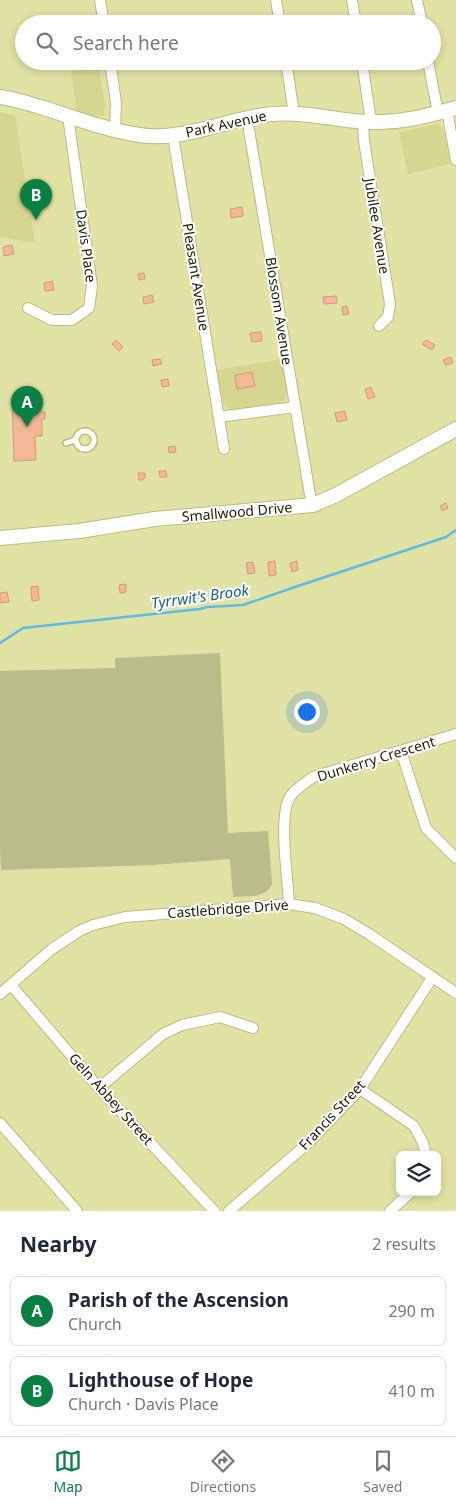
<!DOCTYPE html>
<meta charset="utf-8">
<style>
:root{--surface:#fff;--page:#f6f6f7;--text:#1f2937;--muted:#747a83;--line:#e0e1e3;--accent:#0b8043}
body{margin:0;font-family:"Noto Sans",sans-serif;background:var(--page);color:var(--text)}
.controls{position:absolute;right:15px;bottom:15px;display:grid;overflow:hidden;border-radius:8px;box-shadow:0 2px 8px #0003}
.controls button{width:45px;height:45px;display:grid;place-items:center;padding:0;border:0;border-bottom:1px solid var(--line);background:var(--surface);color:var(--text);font:25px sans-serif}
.you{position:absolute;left:306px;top:711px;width:18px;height:18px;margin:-12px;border:4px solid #fff;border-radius:50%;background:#1a73e8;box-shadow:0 0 0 8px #1a73e833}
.badge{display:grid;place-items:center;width:32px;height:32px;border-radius:50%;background:var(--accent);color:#fff;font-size:16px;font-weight:700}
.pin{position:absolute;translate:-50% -41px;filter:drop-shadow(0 1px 2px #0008)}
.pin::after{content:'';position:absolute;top:26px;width:18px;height:15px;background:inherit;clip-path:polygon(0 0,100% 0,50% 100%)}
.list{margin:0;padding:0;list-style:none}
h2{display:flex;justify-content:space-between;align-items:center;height:65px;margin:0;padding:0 20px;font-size:21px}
h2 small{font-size:16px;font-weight:400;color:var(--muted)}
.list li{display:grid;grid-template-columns:32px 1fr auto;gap:15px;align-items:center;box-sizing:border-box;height:70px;margin:0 10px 10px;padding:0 10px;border:1px solid var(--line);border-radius:8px}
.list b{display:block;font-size:19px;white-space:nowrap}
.list p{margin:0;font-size:16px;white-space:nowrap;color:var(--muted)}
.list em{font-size:16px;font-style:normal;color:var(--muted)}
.icon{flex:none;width:28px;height:28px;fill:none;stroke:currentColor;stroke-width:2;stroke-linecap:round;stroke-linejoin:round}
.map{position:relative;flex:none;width:456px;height:1211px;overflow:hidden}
.search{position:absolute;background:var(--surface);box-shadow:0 2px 8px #0003;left:15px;right:15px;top:15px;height:55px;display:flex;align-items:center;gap:12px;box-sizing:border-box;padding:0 18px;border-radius:28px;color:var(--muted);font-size:19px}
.sheet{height:225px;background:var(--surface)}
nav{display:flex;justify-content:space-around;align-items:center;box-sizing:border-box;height:70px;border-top:1px solid var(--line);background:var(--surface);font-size:14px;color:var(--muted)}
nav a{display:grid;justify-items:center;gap:2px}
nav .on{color:var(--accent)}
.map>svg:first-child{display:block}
.built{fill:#d5d790}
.green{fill:#babc8a}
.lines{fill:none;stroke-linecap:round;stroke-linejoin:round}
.stream{stroke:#60bae3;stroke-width:2.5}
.building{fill:#f4b898;stroke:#d39a7a}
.lane-casing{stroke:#babc7e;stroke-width:8}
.street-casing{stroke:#babc7e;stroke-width:12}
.secondary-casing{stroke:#babc7e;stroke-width:16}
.lane{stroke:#fff;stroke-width:5}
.street{stroke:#fff;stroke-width:10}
.secondary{stroke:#fff;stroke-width:14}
.labels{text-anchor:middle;stroke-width:4;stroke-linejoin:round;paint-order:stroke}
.street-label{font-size:14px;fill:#212208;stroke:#fff}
.water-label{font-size:15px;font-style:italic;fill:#175e7a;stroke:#fff}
</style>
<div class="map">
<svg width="456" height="1211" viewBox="0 0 456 1211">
<rect width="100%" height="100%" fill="#e1e3a4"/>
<g class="built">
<polygon points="99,69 105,104 104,113 103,116 94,117 77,112 71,71"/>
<polygon points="0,112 15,115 35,243 0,237"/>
<polygon points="438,124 443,128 445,133 450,164 408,174 399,132"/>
<polygon points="281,359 287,391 284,400 279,403 236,409 230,409 225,405 222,400 217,370"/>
</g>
<path class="green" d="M220,653L228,833L268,831L272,883C268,899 246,896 233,897L230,859L153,865L1,870L0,846V671L115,668V658Z"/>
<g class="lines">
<polyline class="stream" points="0,643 23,628 200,609 207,607 243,605 298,586 446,537 456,530"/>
</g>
<g class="building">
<polygon points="242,207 243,216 231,218 230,209"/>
<polygon points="12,245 14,254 4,256 3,247"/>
<polygon points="144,273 145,279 139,280 138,274"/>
<polygon points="52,281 54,290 45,291 44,283"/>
<polygon points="152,295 154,302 144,304 143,297"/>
<polygon points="336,296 337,303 324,304 323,297"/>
<polygon points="347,306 349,314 343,315 342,307"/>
<polygon points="261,332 262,341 252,342 250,333"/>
<polygon points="116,340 123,347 119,351 112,344"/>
<polygon points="426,340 435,345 432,350 422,344"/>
<polygon points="451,357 453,363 445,365 443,360"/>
<polygon points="160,359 162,364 153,366 152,360"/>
<polygon points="252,372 255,386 237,389 235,375"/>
<polygon points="168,379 169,386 162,387 161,380"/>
<polygon points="371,387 375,397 368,399 365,389"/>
<polygon points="41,399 41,412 45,412 45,419 42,419 42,436 35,436 36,460 14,461 12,400"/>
<polygon points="345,411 347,420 337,422 335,413"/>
<polygon points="175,446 176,452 169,453 168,447"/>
<polygon points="159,471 166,471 167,477 160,477"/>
<polygon points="138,473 145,473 145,478 143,478 143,480 139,480"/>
<polygon points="446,503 448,508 442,511 440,506"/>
<polygon points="275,561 276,575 269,576 268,562"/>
<polygon points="297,561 298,570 292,572 290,563"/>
<polygon points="253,562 255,573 248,574 246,563"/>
<polygon points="126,584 126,592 120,593 119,585"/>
<polygon points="38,586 39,600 32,601 31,587"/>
<polygon points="7,592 9,602 0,603 0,593"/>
</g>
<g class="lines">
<defs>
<g id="lane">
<circle cx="85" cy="440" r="9"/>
<polyline points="66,443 75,440"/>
</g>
<g id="street">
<polyline points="100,0 104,24"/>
<polyline points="276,0 280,24"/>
<polyline points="352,0 356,24"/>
<polyline points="417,0 422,24"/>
<polyline points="110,61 116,103 115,130"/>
<polyline points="286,61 294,114"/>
<polyline points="362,61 371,122"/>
<polyline points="428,61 438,113"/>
<polyline points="447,111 456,160"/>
<polyline points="247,118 310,495 313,505"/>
<polyline points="363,121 364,141 390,304 388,317 379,326"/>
<polyline points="173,136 224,449"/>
<polyline points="28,308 52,320 72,320 89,308 92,286 68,116"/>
<polyline points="219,417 295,407"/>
<polyline points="401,751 426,828 456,858"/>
<path d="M289,904C288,879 278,816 290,797C296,788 305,783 313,777L456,734"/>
<polyline points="11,985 99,1088 214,1211"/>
<polyline points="0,994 52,949 79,931 93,925 125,917 289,904 315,908 344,919 369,934 456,993"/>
<polyline points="99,1088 163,1034 182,1025 220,1017 253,1028"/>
<polyline points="360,1089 414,1126 423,1143 426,1155"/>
<polyline points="0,1123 77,1211"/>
<polyline points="229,1211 306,1145 360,1089 432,978"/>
<polyline points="390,1211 411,1192"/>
</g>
<g id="secondary">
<path d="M0,97C15,99 30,104 44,108C75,118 106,130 139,135C185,142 227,118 272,114C305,111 338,121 370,122C400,123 428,116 456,108"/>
<polyline points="0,538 79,531 155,519 313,505 336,495 456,429"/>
</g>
</defs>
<use href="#lane" class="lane-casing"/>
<use href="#street" class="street-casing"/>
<use href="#secondary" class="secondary-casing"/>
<use href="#lane" class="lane"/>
<use href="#street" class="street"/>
<use href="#secondary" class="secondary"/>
</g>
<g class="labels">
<g class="street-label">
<text transform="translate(226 124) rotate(-12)" y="5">Park Avenue</text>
<text transform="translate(377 226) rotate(81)" y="5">Jubilee Avenue</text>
<text transform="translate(86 246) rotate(82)" y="5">Davis Place</text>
<text transform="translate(196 277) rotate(81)" y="5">Pleasant Avenue</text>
<text transform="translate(279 311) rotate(81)" y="5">Blossom Avenue</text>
<text transform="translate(237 512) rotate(-5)" y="5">Smallwood Drive</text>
<text transform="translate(376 759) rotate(-17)" y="5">Dunkerry Crescent</text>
<text transform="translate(228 909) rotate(-4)" y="5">Castlebridge Drive</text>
<text transform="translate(111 1099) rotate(48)" y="5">Geln Abbey Street</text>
<text transform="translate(332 1115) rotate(-47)" y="5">Francis Street</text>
</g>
<g class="water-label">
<text transform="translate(200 597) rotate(-8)" y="5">Tyrrwit's Brook</text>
</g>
</g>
</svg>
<div class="controls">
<button><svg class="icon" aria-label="layers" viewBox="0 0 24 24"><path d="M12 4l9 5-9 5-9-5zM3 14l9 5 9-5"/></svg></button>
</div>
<div class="you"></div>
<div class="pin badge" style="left:27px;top:427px">A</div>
<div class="pin badge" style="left:36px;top:220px">B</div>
<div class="search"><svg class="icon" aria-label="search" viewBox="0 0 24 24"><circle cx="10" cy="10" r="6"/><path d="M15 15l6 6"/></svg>Search here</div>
</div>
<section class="sheet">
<h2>Nearby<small>2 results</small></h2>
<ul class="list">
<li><span class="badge">A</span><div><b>Parish of the Ascension</b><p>Church</p></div><em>290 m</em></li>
<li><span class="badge">B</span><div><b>Lighthouse of Hope</b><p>Church · Davis Place</p></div><em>410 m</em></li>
</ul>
</section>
<nav>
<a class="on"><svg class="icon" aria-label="map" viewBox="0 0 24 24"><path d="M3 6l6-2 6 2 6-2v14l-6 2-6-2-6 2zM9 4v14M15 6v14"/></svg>Map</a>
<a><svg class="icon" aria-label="directions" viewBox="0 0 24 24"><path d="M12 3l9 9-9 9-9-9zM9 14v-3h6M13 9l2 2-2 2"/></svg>Directions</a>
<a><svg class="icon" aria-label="saved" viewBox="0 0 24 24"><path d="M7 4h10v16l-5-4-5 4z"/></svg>Saved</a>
</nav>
